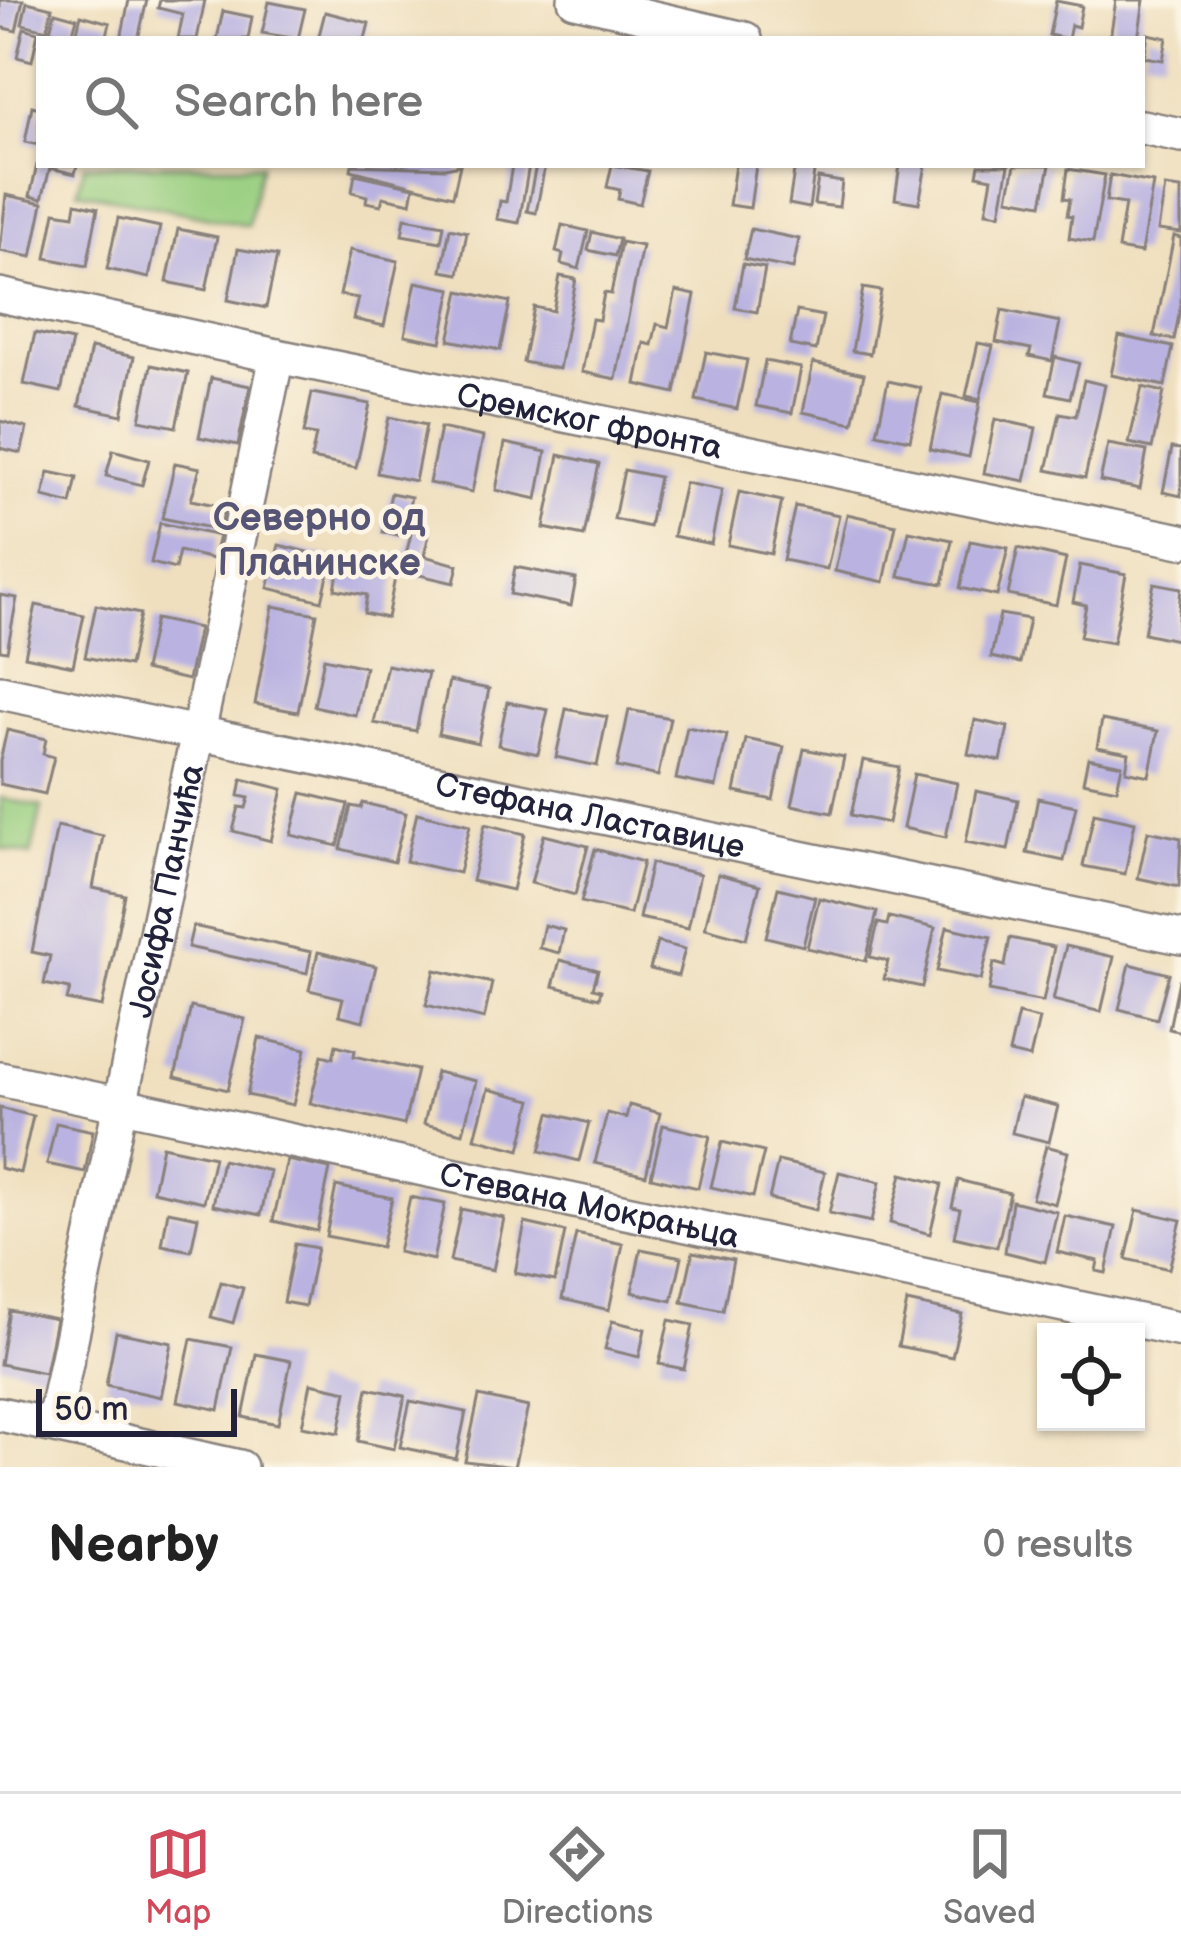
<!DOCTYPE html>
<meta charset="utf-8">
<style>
:root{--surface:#fff;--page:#f2f2f2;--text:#222;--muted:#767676;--line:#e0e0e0;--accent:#d1495b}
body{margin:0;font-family:"Balsamiq Sans",sans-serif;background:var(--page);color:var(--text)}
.controls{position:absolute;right:36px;bottom:36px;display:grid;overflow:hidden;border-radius:0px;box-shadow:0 3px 9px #0004}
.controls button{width:108px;height:108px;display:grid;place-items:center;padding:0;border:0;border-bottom:3px solid var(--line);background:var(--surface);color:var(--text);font:60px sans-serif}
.scale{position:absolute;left:36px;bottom:30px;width:201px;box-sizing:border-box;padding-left:12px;border:6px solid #22223b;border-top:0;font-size:33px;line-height:42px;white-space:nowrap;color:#22223b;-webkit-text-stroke:9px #fcf5e5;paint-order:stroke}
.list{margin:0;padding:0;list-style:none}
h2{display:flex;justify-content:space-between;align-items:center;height:156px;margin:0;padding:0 48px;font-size:51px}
h2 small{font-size:39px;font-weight:400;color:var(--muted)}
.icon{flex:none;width:66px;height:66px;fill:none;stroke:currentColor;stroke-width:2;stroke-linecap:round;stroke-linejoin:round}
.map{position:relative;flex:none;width:1181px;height:1467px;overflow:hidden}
.search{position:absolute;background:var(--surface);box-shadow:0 3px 9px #0004;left:36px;right:36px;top:36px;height:132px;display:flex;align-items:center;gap:30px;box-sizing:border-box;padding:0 42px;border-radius:0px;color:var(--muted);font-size:45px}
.sheet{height:324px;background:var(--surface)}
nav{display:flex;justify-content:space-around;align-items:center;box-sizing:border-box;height:168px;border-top:3px solid var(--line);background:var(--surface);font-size:33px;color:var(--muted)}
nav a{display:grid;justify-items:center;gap:6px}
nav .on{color:var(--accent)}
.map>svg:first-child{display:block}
.green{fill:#98ce7f;stroke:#5d785d;stroke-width:3}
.building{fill:#bab3e1}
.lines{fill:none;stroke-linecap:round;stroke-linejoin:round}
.minor-casing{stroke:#88807c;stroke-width:38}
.minor{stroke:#fff;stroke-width:33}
.labels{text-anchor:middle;stroke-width:9;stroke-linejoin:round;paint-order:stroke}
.street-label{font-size:33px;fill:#22223b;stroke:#fcf5e5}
.quarter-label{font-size:39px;font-weight:bold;fill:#575575;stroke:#fcf5e5}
</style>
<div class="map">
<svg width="1181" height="1467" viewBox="0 0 1181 1467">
<rect width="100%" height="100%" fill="#fcf5e5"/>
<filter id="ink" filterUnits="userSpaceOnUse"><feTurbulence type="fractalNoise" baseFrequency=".00833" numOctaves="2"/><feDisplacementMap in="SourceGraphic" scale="24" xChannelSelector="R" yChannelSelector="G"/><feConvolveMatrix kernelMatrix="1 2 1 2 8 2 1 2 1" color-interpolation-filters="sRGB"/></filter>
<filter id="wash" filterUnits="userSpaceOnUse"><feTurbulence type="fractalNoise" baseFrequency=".004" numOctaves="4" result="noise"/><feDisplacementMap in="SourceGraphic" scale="48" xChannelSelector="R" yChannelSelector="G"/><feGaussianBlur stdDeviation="2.7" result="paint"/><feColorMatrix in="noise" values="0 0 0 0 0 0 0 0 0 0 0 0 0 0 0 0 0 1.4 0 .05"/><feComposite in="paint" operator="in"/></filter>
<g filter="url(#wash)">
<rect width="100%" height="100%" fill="#efdfbe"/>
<g class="green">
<polygon points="84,165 261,165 248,226 78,191"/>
<polygon points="0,798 42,807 31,855 0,848"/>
</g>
<g id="blocks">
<g class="building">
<polygon points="0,0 23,0 16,31 0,27"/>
<polygon points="129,0 147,0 138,39 121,39"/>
<polygon points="160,0 205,0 197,39 178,39 183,14 158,8"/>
<polygon points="1116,0 1144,0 1138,39 1110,39"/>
<polygon points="1056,1 1082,6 1078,27 1071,25 1068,39 1049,35"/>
<polygon points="27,2 52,8 47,30 22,24"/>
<polygon points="269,2 305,9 298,39 262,33"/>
<polygon points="223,11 252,17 248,39 217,39"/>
<polygon points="55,12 77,18 72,36 50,30"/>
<polygon points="325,12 369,23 365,39 318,39"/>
<polygon points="81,15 110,23 106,39 76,36"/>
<polygon points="24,28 38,32 32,61 17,57"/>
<polygon points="1148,34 1167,38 1163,60 1144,57"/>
<polygon points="32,106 39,108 39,145 25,142"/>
<polygon points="37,165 77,165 75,174 50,168 42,199 30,196"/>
<polygon points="352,165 445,168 460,165 453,196 351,170"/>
<polygon points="512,165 529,165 519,223 497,219 500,201 506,202"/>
<polygon points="536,165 545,165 536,213 527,211"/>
<polygon points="612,165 648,171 640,204 618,199 620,190 607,187"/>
<polygon points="735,165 756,165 750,208 729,205"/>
<polygon points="795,165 815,165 809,208 789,204"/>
<polygon points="900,165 926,165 919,203 895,199"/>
<polygon points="979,165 1009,165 1000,214 986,212 992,178 977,175"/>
<polygon points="1015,165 1050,165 1042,204 1008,198"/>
<polygon points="1068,169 1105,175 1093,242 1069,238 1072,216 1067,215 1070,199 1064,198"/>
<polygon points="355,174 414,187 411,203 383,197 381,205 366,202 367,196 352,192"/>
<polygon points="1110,175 1153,183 1141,253 1118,249 1125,204 1106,201"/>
<polygon points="818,178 842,182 839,207 814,204"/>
<polygon points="1165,187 1181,189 1181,233 1158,230"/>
<polygon points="6,195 43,203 32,257 0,251"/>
<polygon points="76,203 98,208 87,266 46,258 55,212 74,215"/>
<polygon points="118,218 160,227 149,278 107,269"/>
<polygon points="405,218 444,225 441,242 402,235"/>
<polygon points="562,225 588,231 579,269 561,264 563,254 556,252"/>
<polygon points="450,228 467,232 459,274 442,271"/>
<polygon points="178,229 217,237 206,290 167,282"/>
<polygon points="751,229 799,239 793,269 744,259"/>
<polygon points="592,232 619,239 615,256 588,250"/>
<polygon points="1174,236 1181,238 1181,304 1174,340 1154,336"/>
<polygon points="621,242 642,246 616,379 582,372 592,319 599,320 604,293 611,294"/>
<polygon points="238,249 277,256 266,308 228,300"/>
<polygon points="350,250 398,261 384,326 353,319 358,298 340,295"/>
<polygon points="743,264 765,268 757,312 735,308"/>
<polygon points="560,276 576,279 559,369 523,362 534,307 553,311"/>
<polygon points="416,282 452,289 441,342 405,335"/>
<polygon points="863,288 881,291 870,354 852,351"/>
<polygon points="460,291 510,302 500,350 449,340"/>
<polygon points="676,291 695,295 675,393 636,384 644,343 652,345 657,324 668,327"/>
<polygon points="1002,310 1060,322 1052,361 1029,356 1031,349 996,342"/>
<polygon points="797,311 823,316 816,350 790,345"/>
<polygon points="35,333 72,341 61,392 24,384"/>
<polygon points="1119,336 1173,347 1165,386 1111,375"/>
<polygon points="978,343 993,346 980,399 966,396"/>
<polygon points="91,348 134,357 122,415 79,406"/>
<polygon points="706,352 747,360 737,409 696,400"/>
<polygon points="1055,357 1079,363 1070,398 1047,393"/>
<polygon points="765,361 801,368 792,413 756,406"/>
<polygon points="813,363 864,374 853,423 803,412"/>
<polygon points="151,365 188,373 176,427 140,420"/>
<polygon points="211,378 250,386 238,445 199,437"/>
<polygon points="1084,380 1105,385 1085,478 1047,470 1060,413 1076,416"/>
<polygon points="888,381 921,388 910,440 877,433"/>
<polygon points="1142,387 1164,392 1152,448 1129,443"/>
<polygon points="312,393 370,404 356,468 311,459 316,435 304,433"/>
<polygon points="942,394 980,402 969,457 930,449"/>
<polygon points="389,417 426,425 415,481 377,473"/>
<polygon points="995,419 1036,428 1025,481 984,473"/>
<polygon points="0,421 27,428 21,453 0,448"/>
<polygon points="440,428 483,437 472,492 429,483"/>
<polygon points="505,443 546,452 537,499 496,490"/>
<polygon points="1108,444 1147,451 1140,489 1100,481"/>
<polygon points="1172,448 1181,449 1181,496 1163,492"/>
<polygon points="113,450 149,460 142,485 106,476"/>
<polygon points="559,455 599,464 584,536 544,528"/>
<polygon points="175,463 200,468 191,500 225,507 220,530 162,518"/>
<polygon points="624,470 659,477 649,527 614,519"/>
<polygon points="49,472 77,478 71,504 43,497"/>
<polygon points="685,483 722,490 711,544 673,536"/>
<polygon points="739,492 782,501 771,554 728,545"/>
<polygon points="391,493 411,497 403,536 383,532"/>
<polygon points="795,506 839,515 827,569 783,560"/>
<polygon points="847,514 896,525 884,582 835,571"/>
<polygon points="160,523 219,536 213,559 179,551 175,569 151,563"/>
<polygon points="412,530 429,534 424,556 458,565 454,583 402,571"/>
<polygon points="909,531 952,540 943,584 899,576"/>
<polygon points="970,541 1008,548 997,596 960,588"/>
<polygon points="279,545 332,558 322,601 268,588"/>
<polygon points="1018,548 1066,559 1056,605 1008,595"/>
<polygon points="340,562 396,573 387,618 364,613 367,595 335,589"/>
<polygon points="1080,565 1126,574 1113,643 1080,637 1086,605 1073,602"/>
<polygon points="515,567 576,579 571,606 510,594"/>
<polygon points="1154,583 1181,588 1176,640 1144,633"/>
<polygon points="0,595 17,598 7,651 0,650"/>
<polygon points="36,605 84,615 73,666 25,656"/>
<polygon points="96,605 140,614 129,666 85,657"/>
<polygon points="273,606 317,614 298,712 255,704"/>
<polygon points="1000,614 1029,619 1020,663 991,657"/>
<polygon points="155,619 199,628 188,680 144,670"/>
<polygon points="324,658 365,667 355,715 314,706"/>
<polygon points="387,665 428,673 416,731 374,723"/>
<polygon points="449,681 489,689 478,743 438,734"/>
<polygon points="507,702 548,710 538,754 498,745"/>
<polygon points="566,709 607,717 597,766 556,757"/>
<polygon points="629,710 670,718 658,776 617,767"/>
<polygon points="975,720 1008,727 1001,761 968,754"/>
<polygon points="1102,720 1158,731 1149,776 1126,771 1129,753 1097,747"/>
<polygon points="687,727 727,735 716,787 676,779"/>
<polygon points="7,730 46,739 43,754 54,757 45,794 0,784 0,761"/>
<polygon points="746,739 784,747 773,800 735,792"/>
<polygon points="804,749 844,757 832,813 792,805"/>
<polygon points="1088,758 1122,765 1117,789 1083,782"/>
<polygon points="863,760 899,767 888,823 851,815"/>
<polygon points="914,774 957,783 946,837 903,828"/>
<polygon points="242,779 283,789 271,841 233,831 239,807 246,808 249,798 239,796"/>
<polygon points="976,791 1018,800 1008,850 966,842"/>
<polygon points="302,793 348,804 338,846 291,835"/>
<polygon points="1038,798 1076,806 1064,861 1027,853"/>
<polygon points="363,803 406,813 394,862 341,849 351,806 361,808"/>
<polygon points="417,813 470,825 459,873 406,861"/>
<polygon points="1094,813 1135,822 1125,874 1083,866"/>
<polygon points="485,824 525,834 512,890 472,881"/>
<polygon points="57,826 103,836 93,888 125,895 102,1007 67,1000 70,989 44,984 50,956 32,952"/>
<polygon points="1148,831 1181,838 1179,887 1138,878"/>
<polygon points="544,835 588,846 575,895 531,883"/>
<polygon points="595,849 643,862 630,914 581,902"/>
<polygon points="651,863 700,874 688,928 639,918"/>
<polygon points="718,874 760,885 746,939 705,928"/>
<polygon points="778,888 815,897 803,946 766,937"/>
<polygon points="819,898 877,912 866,961 807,948"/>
<polygon points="889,917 935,928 922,987 884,979 888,961 870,957 878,923 887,925"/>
<polygon points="544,925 564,930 559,953 539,948"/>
<polygon points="193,926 311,952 307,973 188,947"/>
<polygon points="947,927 991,937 981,980 937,971"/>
<polygon points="1010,938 1054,947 1043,1002 989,991 994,963 1005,966"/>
<polygon points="657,942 685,949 678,976 650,969"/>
<polygon points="1066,946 1114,957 1101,1012 1053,1000"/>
<polygon points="318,952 376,966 363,1021 339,1015 343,998 309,990"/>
<polygon points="560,960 598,970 593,988 601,990 599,998 553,986"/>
<polygon points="1130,964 1169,974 1157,1019 1119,1009"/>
<polygon points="435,970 492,983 484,1019 426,1005"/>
<polygon points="1179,980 1181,981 1181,1032 1169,1029"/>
<polygon points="191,1007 245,1019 228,1090 175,1077"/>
<polygon points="1018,1014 1039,1019 1030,1058 1009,1053"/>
<polygon points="259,1038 306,1049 293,1105 247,1095"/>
<polygon points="336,1045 355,1050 354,1056 417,1070 404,1125 310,1103 322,1055 333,1058"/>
<polygon points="436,1072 476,1081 463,1133 424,1124"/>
<polygon points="488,1089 532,1100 520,1150 475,1138"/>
<polygon points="1020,1097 1058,1106 1049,1142 1012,1133"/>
<polygon points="629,1105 660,1113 646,1175 595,1163 607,1113 626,1118"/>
<polygon points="0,1108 33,1116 20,1173 0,1168"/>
<polygon points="550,1113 589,1123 579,1161 540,1151"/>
<polygon points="56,1123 93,1131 85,1172 47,1164"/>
<polygon points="663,1125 710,1136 698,1188 651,1177"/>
<polygon points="722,1142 764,1152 753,1197 711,1187"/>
<polygon points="162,1146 214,1157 204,1202 153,1191"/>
<polygon points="1046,1146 1068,1152 1055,1204 1032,1198"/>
<polygon points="222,1160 270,1171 261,1215 213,1205"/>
<polygon points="287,1160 330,1169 317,1231 273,1221"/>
<polygon points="778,1161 825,1172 816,1210 769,1199"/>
<polygon points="839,1172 880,1182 871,1222 829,1213"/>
<polygon points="902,1174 942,1184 930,1234 890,1223"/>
<polygon points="958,1180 1010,1193 997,1247 954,1237 960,1209 952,1207"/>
<polygon points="336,1186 392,1198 381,1247 326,1236"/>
<polygon points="410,1197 445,1204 433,1260 398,1252"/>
<polygon points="1012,1201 1057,1212 1045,1262 1005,1252"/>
<polygon points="461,1209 504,1218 493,1270 450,1261"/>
<polygon points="1137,1210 1181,1220 1169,1269 1126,1259"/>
<polygon points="168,1211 198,1217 191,1251 162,1245"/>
<polygon points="1065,1216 1116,1227 1106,1273 1096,1271 1098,1261 1057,1252"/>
<polygon points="525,1223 565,1232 555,1281 515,1273"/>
<polygon points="576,1234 623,1244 609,1310 562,1299"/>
<polygon points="295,1244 317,1248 305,1306 283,1302"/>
<polygon points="641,1249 682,1257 672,1301 632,1292"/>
<polygon points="693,1252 733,1260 723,1311 682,1302"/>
<polygon points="221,1282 243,1288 233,1323 211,1317"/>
<polygon points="907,1302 962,1314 952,1357 898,1346"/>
<polygon points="9,1310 56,1319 45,1373 0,1364"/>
<polygon points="669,1320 693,1325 684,1369 659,1364"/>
<polygon points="612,1321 645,1329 639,1357 605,1349"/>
<polygon points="116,1332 172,1343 161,1397 106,1385"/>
<polygon points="191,1339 232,1347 219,1410 178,1401"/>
<polygon points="256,1354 291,1361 278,1424 243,1417"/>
<polygon points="311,1383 347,1391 339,1433 302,1426"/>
<polygon points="368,1388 405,1396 394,1449 358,1441"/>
<polygon points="479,1396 528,1407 514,1467 465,1461"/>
<polygon points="410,1401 466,1412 456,1459 400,1447"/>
</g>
</g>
</g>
<g filter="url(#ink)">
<use href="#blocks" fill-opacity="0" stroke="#88807c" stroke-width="3"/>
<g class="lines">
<defs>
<g id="minor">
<polyline points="575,0 745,39"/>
<polyline points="1142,127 1181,135"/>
<path id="s1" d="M0,295L277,356L1181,541"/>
<path id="s2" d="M0,692L1181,937"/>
<path id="s3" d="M0,1079L1181,1330"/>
<polyline points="0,1414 240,1467"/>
<path id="s4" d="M53,1425L277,356"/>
</g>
</defs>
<use href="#minor" class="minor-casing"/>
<use href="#minor" class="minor"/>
</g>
</g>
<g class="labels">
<g class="street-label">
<text dy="12" stroke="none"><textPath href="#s1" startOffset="603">Сремског фронта</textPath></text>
<text dy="12" stroke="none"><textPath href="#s2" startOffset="603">Стефана Ластавице</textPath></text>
<text dy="12" stroke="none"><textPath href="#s4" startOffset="546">Јосифа Панчића</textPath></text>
<text dy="12" stroke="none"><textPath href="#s3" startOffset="603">Стевана Мокрањца</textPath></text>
</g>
<g class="quarter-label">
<text x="319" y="530">Северно од<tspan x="319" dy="45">Планинске</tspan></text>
</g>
</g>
</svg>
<div class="controls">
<button><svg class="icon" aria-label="locate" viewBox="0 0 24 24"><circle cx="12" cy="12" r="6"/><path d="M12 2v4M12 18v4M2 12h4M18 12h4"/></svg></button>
</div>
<div class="scale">50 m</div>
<div class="search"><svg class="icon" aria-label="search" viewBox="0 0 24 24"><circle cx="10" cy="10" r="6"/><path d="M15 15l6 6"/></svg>Search here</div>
</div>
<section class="sheet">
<h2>Nearby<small>0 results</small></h2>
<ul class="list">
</ul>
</section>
<nav>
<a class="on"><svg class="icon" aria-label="map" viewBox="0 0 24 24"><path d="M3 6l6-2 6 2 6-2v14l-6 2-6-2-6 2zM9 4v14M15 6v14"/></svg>Map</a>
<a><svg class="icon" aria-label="directions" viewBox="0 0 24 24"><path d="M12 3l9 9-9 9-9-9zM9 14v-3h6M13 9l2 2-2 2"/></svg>Directions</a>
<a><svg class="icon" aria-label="saved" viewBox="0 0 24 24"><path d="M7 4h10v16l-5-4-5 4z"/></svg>Saved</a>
</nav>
